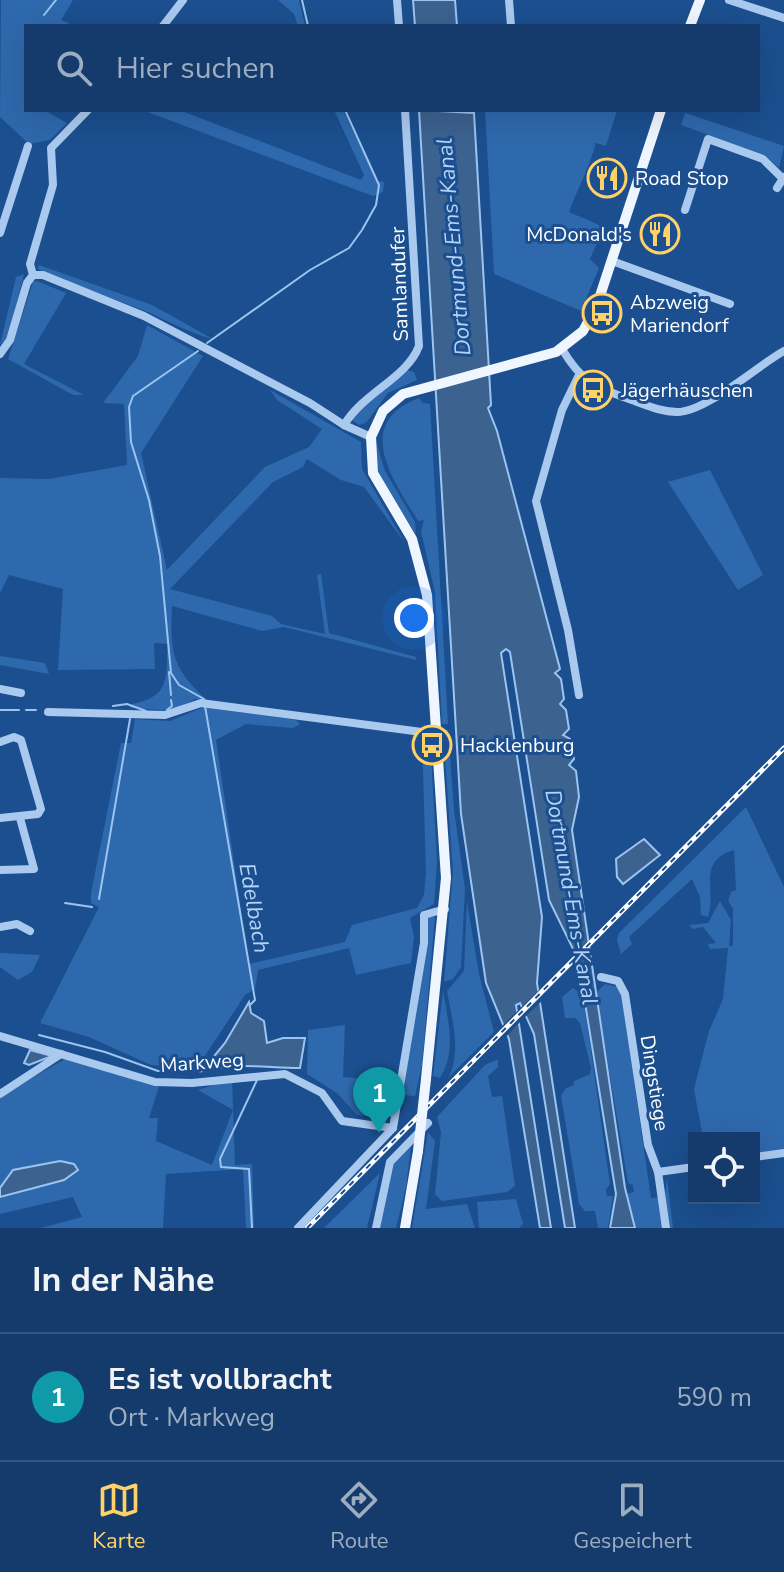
<!DOCTYPE html>
<html lang="de">
<meta charset="utf-8">
<style>
:root{--surface:#143b6b;--page:#214673;--text:#f1f3f6;--muted:#9dadc1;--line:#33557e;--accent:#ffd166}
body{margin:0;font-family:"Nunito Sans",sans-serif;background:var(--page);color:var(--text)}
.controls{position:absolute;right:24px;bottom:24px;display:grid;overflow:hidden;border-radius:0px;box-shadow:0 8px 32px #0002}
.controls button{width:72px;height:72px;display:grid;place-items:center;padding:0;border:0;border-bottom:2px solid var(--line);background:var(--surface);color:var(--text);font:40px sans-serif}
.you{position:absolute;left:414px;top:618px;width:28px;height:28px;margin:-20px;border:6px solid #fff;border-radius:50%;background:#1a73e8;box-shadow:0 0 0 12px #1a73e833}
.badge{display:grid;place-items:center;width:52px;height:52px;border-radius:50%;background:var(--accent);color:#fff;font-size:26px;font-weight:700}
.pin{position:absolute;translate:-50% -66px;filter:drop-shadow(0 2px 4px #0008)}
.pin::after{content:'';position:absolute;top:42px;width:28px;height:24px;background:inherit;clip-path:polygon(0 0,100% 0,50% 100%)}
.list{margin:0;padding:0;list-style:none}
h2{display:flex;justify-content:space-between;align-items:center;height:104px;margin:0;padding:0 32px;font-size:34px}
h2 small{font-size:26px;font-weight:400;color:var(--muted)}
.list li{display:grid;grid-template-columns:52px 1fr auto;gap:24px;align-items:center;box-sizing:border-box;height:128px;padding:0 32px;border-top:2px solid var(--line)}
.list b{display:block;font-size:30px;white-space:nowrap}
.list p{margin:0;font-size:26px;white-space:nowrap;color:var(--muted)}
.list em{font-size:26px;font-style:normal;color:var(--muted)}
.icon{flex:none;width:44px;height:44px;fill:none;stroke:currentColor;stroke-width:2;stroke-linecap:round;stroke-linejoin:round}
.map{position:relative;flex:none;width:784px;height:1228px;overflow:hidden}
.search{position:absolute;background:var(--surface);box-shadow:0 8px 32px #0002;left:24px;right:24px;top:24px;height:88px;display:flex;align-items:center;gap:20px;box-sizing:border-box;padding:0 28px;border-radius:0px;color:var(--muted);font-size:30px}
.sheet{height:232px;background:var(--surface)}
nav{display:flex;justify-content:space-around;align-items:center;box-sizing:border-box;height:112px;border-top:2px solid var(--line);background:var(--surface);font-size:22px;color:var(--muted)}
nav a{display:grid;justify-items:center;gap:4px}
nav .on{color:var(--accent)}
.map>svg:first-child{display:block}
.green{fill:#2e69ad}
.water{fill:#3c6290;stroke:#9cc4f0;stroke-width:2}
.pier{fill:#1b4f8f}
.lines{fill:none;stroke-linecap:round;stroke-linejoin:round}
.stream{stroke:#9cc4f0;stroke-width:2}
.minor{stroke:#a9c9ee;stroke-width:8}
.major{stroke:#f0f6ff;stroke-width:10}
.rail-casing{stroke:#fff;stroke-width:5}
.rail{stroke:#1b4f8f;stroke-width:2;stroke-dasharray:6;stroke-linecap:butt}
.major-bridge{stroke:#f0f6ff;stroke-width:10}
.labels{text-anchor:middle;stroke-width:6;stroke-linejoin:round;paint-order:stroke}
.poi-label{font-size:20px;fill:#fff;stroke:#1b4f8f;text-anchor:start}
.street-label{font-size:20px;fill:#fff;stroke:#1b4f8f}
.water-label{font-size:22px;font-style:italic;fill:#b5d3f5;stroke:#1b4f8f}
</style>
<div class="map">
<svg width="784" height="1228" viewBox="0 0 784 1228">
<rect width="100%" height="100%" fill="#1b4f8f"/>
<g class="green">
<polygon points="1,0 73,0 61,20 75,26 26,26 26,110 44,110 67,123 50,140 29,144 0,117"/>
<polygon points="278,0 299,0 305,26 298,26 294,14"/>
<polygon points="142,110 179,110 361,180 364,175 334,110 343,110 377,181 384,182 383,192 373,196"/>
<path d="M485,110H617L606,146L596,143C589,168 578,188 569,212L604,227L590,259L599,268L581,311L494,274Z"/>
<polygon points="685,113 784,146 779,168 765,155 681,125"/>
<path d="M39,265L152,305L213,339C188,333 167,320 143,310C108,296 72,286 38,269Z"/>
<polygon points="24,274 9,336 0,345 16,277"/>
<polygon points="37,281 66,293 24,364 84,395 73,395 8,359 33,282"/>
<path d="M147,325L203,356L141,453L167,570L265,467L309,447L322,429L277,400L270,390L361,442L362,469L405,543L364,487L341,480L307,459L303,467L273,482L170,589L272,616L281,624L325,634L317,575L321,574L329,633L416,657V660L284,627L262,631L172,606C170,653 172,668 207,700L195,699L173,711L130,708L132,704C169,697 167,679 167,644L154,643L155,669L58,670L63,589L9,575L0,593V478L49,479L127,465L124,404L103,403L138,356Z"/>
<polygon points="407,370 414,372 417,380 388,393 366,423 359,425 352,420 354,412"/>
<path d="M419,398L423,403L430,404L448,724H442L435,593L421,531L424,520L418,521C393,480 352,423 419,398Z"/>
<polygon points="376,441 385,471 415,522 416,534 378,476"/>
<polygon points="710,470 763,575 738,590 668,482"/>
<polygon points="0,656 45,663 49,674 0,665"/>
<polygon points="204,707 296,720 300,724 293,728 246,724 216,740 249,964 345,942 352,925 417,908 424,895 426,873 422,737 430,737 437,861 434,904 410,918 414,937 411,963 356,975 349,948 258,970 255,989 245,995 197,1068 151,1065 89,1037 40,1023 99,907 91,903 91,893 121,743 131,743 135,719 170,721"/>
<polygon points="443,730 448,730 454,810 465,889 461,967 453,979 444,982 453,871"/>
<path d="M746,807L784,887V1150L754,1155V1138H703L694,1089L709,1031L723,999L728,948L710,949L708,944L716,943L703,927L693,929L689,925L708,923L720,901L731,920L729,946H733V909L728,901L731,892L736,890L734,850C696,861 717,892 708,917L701,915L700,897L692,879L629,937L632,944L621,954L617,940L619,933Z"/>
<path d="M467,902L479,974L494,1032L448,1078C462,1052 452,1019 447,991L464,971Z"/>
<polygon points="428,917 435,917 422,1065 415,1096 403,1095"/>
<polygon points="0,953 40,955 32,972 18,980 0,967"/>
<polygon points="605,984 618,987 621,992 651,1198 665,1197 667,1177 673,1228 635,1228 626,1194 634,1192 633,1185 628,1183 596,993"/>
<polygon points="573,988 583,995 580,998 584,1002 610,1184 606,1189 607,1196 613,1196 608,1228 598,1228 595,1211 585,1211 579,1204 561,1096 566,1088 574,1085 574,1081 590,1074 591,1068 580,1023 575,1018 565,1018 562,997"/>
<path d="M443,991C448,1021 457,1050 440,1078L433,1076Z"/>
<polygon points="345,1025 343,1077 391,1081 386,1117 357,1115 337,1093 307,1074 308,1030"/>
<polygon points="67,1058 159,1086 149,1118 158,1118 156,1141 212,1165 233,1110 198,1090 232,1079 235,1165 252,1164 254,1228 246,1228 243,1169 166,1174 163,1228 41,1228 82,1217 73,1197 0,1214 0,1096"/>
<polygon points="498,1059 498,1067 488,1076 492,1097 502,1096 515,1186 507,1192 442,1201 435,1194 441,1132 437,1117 485,1065"/>
<polygon points="428,1132 435,1141 426,1209 467,1204 475,1228 412,1228"/>
<polygon points="412,1137 406,1188 396,1228 379,1228 393,1162"/>
<polygon points="380,1173 367,1228 324,1228"/>
<polygon points="516,1199 523,1224 519,1228 479,1228 477,1202"/>
</g>
<g class="water">
<polygon points="413,0 455,0 457,26 415,26"/>
<polygon points="419,110 474,113 491,405 488,408 497,431 560,669 555,673 561,679 564,699 560,704 566,710 569,729 563,735 570,739 574,759 569,765 576,771 579,797 572,830 625,1188 635,1228 610,1228 616,1194 581,978 577,957 549,900 510,652 506,649 501,653 542,917 537,983 575,1228 565,1228 534,1034 520,1003 516,1005 551,1228 540,1228 509,1039 486,983 461,814"/>
<polygon points="644,839 660,855 623,884 617,877 616,859"/>
<path d="M249,1002L251,1013L264,1021L267,1043L283,1038H305L300,1068C267,1068 233,1062 202,1071L225,1043Z"/>
<polygon points="30,1050 52,1056 29,1065 24,1063"/>
<polygon points="60,1161 74,1164 78,1170 64,1180 0,1197 0,1188 13,1170"/>
</g>
<polygon class="pier" points="542,987 544,999 523,1019 522,1016 522,1020 505,1038 500,1028"/>
<g class="lines">
<g class="stream">
<polyline points="302,0 308,26"/>
<polyline points="44,15 56,0"/>
<polyline points="207,343 310,270 349,248 362,230 376,205 379,185 345,110"/>
<polyline points="198,351 133,396 129,407 131,442 149,500 160,556 171,673 179,685 204,699"/>
<polyline points="169,672 171,695"/>
<polyline points="113,706 127,704 146,711"/>
<polyline points="205,706 255,1000 250,1005"/>
<polyline points="0,710 19,710"/>
<polyline points="26,710 36,710"/>
<polyline points="167,710 172,706 171,700"/>
<polyline points="99,899 130,719"/>
<polyline points="65,903 92,907"/>
<polyline points="39,1035 105,1052 158,1071 204,1070"/>
<polyline points="252,1228 249,1169 221,1167 220,1159 257,1080"/>
</g>
<g class="minor">
<polyline points="397,0 399,26"/>
<polyline points="509,0 511,26"/>
<polyline points="729,0 784,18"/>
<polyline points="163,26 183,0"/>
<polyline points="777,188 784,177"/>
<polyline points="685,210 708,139 763,159 783,179"/>
<polyline points="0,233 28,146"/>
<polyline points="612,261 730,304"/>
<polyline points="33,275 43,275 144,316 310,403 344,425 371,437"/>
<path d="M562,349C581,381 594,387 629,399C644,404 660,412 677,412C706,412 757,366 784,351"/>
<polyline points="0,354 10,340 27,283 33,275 30,264 53,185 51,148 88,110"/>
<polyline points="579,375 562,410 536,501 568,630 579,695"/>
<path d="M344,425C364,392 407,378 419,346L405,110"/>
<polyline points="0,689 21,693"/>
<polyline points="48,712 165,715 201,703 437,734"/>
<polyline points="0,742 14,737 21,740 41,809 38,814 0,818"/>
<polyline points="0,870 34,869 20,818"/>
<polyline points="0,927 17,924 30,931"/>
<polyline points="601,977 618,981 625,994 648,1145 658,1172 666,1228"/>
<polyline points="0,1036 155,1082 192,1083 285,1074 322,1093 342,1121 393,1128"/>
<polyline points="0,1094 61,1054"/>
<polyline points="754,1157 784,1153"/>
<polyline points="658,1172 694,1167"/>
<polyline points="298,1228 393,1128 424,943 424,915 445,909"/>
<polyline points="376,1228 390,1162 428,1123"/>
</g>
<g class="major">
<polyline points="690,26 700,0"/>
<polyline points="426,1079 446,878 427,595 412,539 373,473 371,437 383,411 403,394 556,352 583,331 597,305 661,110"/>
<polyline points="405,1228 418,1151"/>
</g>
<defs>
<polyline id="rail" points="307,1228 784,748"/>
</defs>
<use href="#rail" class="rail-casing"/>
<use href="#rail" class="rail"/>
<polyline class="major-bridge" points="418,1151 426,1079"/>
</g>
<defs>
<symbol id="restaurant-ring" viewBox="-11 -11 22 22"><circle r="9.5" fill="#1b4f8f" stroke="#ffd166" stroke-width="1.5"/><path d="M-5-6h1v4h1v-4h1v4h1v-4h1v5L-1.5 .5V6h-2V.5L-5-1ZM5-6V6H3V1.5H1.5Q1.5-4 5-6Z" fill="#ffd166"/></symbol>
<symbol id="bus-ring" viewBox="-11 -11 22 22"><circle r="9.5" fill="#1b4f8f" stroke="#ffd166" stroke-width="1.5"/><path d="M-5-6H5V4H4V6H2V4H-2V6H-4V4H-5ZM-3.5-4V0h7V-4ZM-3.5 1.2v1.5H-2V1.2ZM2 1.2v1.5H3.5V1.2Z" fill="#ffd166"/></symbol>
</defs>
<g fill-rule="evenodd">
<use href="#restaurant-ring" x="585" y="156" width="44" height="44"/>
<use href="#restaurant-ring" x="638" y="212" width="44" height="44"/>
<use href="#bus-ring" x="580" y="291" width="44" height="44"/>
<use href="#bus-ring" x="571" y="368" width="44" height="44"/>
<use href="#bus-ring" x="410" y="723" width="44" height="44"/>
</g>
<g class="labels">
<g class="poi-label">
<text x="635" y="185">Road Stop</text>
<text x="632" y="241" text-anchor="end">McDonald's</text>
<text x="630" y="309">Abzweig<tspan x="630" dy="23">Mariendorf</tspan></text>
<text x="621" y="397">Jägerhäuschen</text>
<text x="460" y="752">Hacklenburg</text>
</g>
<g class="street-label">
<text transform="translate(399 284) rotate(-92)" y="7">Samlandufer</text>
<text transform="translate(202 1062) rotate(-4)" y="7">Markweg</text>
<text transform="translate(655 1083) rotate(81)" y="7">Dingstiege</text>
</g>
<g class="water-label">
<text transform="translate(453 247) rotate(-95)" y="8">Dortmund-Ems-Kanal</text>
<text transform="translate(572 897) rotate(80)" y="8">Dortmund-Ems-Kanal</text>
<text transform="translate(255 908) rotate(80)" y="8">Edelbach</text>
</g>
</g>
</svg>
<div class="controls">
<button><svg class="icon" aria-label="locate" viewBox="0 0 24 24"><circle cx="12" cy="12" r="6"/><path d="M12 2v4M12 18v4M2 12h4M18 12h4"/></svg></button>
</div>
<div class="you"></div>
<div class="pin badge" style="left:379px;top:1133px;background:#0f9aa8">1</div>
<div class="search"><svg class="icon" aria-label="search" viewBox="0 0 24 24"><circle cx="10" cy="10" r="6"/><path d="M15 15l6 6"/></svg>Hier suchen</div>
</div>
<section class="sheet">
<h2>In der Nähe<small></small></h2>
<ul class="list">
<li><span class="badge" style="background:#0f9aa8">1</span><div><b>Es ist vollbracht</b><p>Ort · Markweg</p></div><em>590 m</em></li>
</ul>
</section>
<nav>
<a class="on"><svg class="icon" aria-label="map" viewBox="0 0 24 24"><path d="M3 6l6-2 6 2 6-2v14l-6 2-6-2-6 2zM9 4v14M15 6v14"/></svg>Karte</a>
<a><svg class="icon" aria-label="directions" viewBox="0 0 24 24"><path d="M12 3l9 9-9 9-9-9zM9 14v-3h6M13 9l2 2-2 2"/></svg>Route</a>
<a><svg class="icon" aria-label="saved" viewBox="0 0 24 24"><path d="M7 4h10v16l-5-4-5 4z"/></svg>Gespeichert</a>
</nav>
